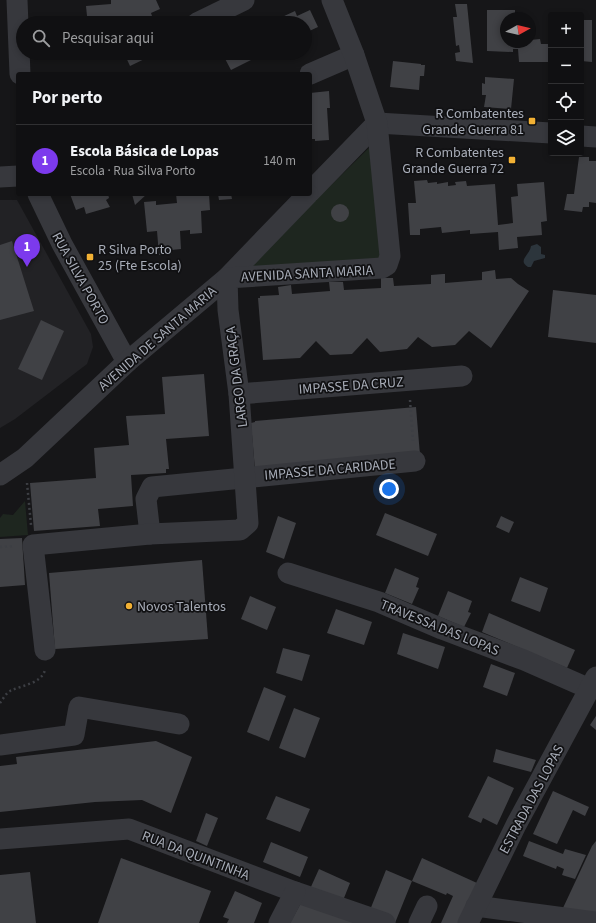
<!DOCTYPE html>
<html lang="pt">
<meta charset="utf-8">
<style>
:root{--surface:#101012;--page:#1e1e20;--text:#f1f3f6;--muted:#9c9d9f;--line:#303032;--accent:#7c3aed}
body{margin:0;font-family:"Source Sans 3",sans-serif;background:var(--page);color:var(--text)}
.controls{position:absolute;right:12px;top:12px;display:grid;overflow:hidden;border-radius:4px;box-shadow:0 2px 6px #0003}
.controls button{width:36px;height:36px;display:grid;place-items:center;padding:0;border:0;border-bottom:1px solid var(--line);background:var(--surface);color:var(--text);font:20px sans-serif}
.compass{position:absolute;left:500px;top:12px;width:36px;height:36px;border-radius:50%;background:var(--surface);box-shadow:0 2px 6px #0003;rotate:82deg}
.you{position:absolute;left:389px;top:489px;width:14px;height:14px;margin:-10px;border:3px solid #fff;border-radius:50%;background:#1a73e8;box-shadow:0 0 0 6px #1a73e833}
.badge{display:grid;place-items:center;width:26px;height:26px;border-radius:50%;background:var(--accent);color:#fff;font-size:13px;font-weight:700}
.pin{position:absolute;translate:-50% -33px;filter:drop-shadow(0 1px 2px #0008)}
.pin::after{content:'';position:absolute;top:21px;width:14px;height:12px;background:inherit;clip-path:polygon(0 0,100% 0,50% 100%)}
.list{margin:0;padding:0;list-style:none}
h2{display:flex;justify-content:space-between;align-items:center;height:52px;margin:0;padding:0 16px;font-size:17px}
h2 small{font-size:13px;font-weight:400;color:var(--muted)}
.list li{display:grid;grid-template-columns:26px 1fr auto;gap:12px;align-items:center;box-sizing:border-box;height:72px;padding:0 16px;border-top:1px solid var(--line)}
.list b{display:block;font-size:15px;white-space:nowrap}
.list p{margin:0;font-size:13px;white-space:nowrap;color:var(--muted)}
.list em{font-size:13px;font-style:normal;color:var(--muted)}
.icon{flex:none;width:22px;height:22px;fill:none;stroke:currentColor;stroke-width:2;stroke-linecap:round;stroke-linejoin:round}
.map{position:relative;flex:none;width:596px;height:923px;overflow:hidden}
.search{position:absolute;background:var(--surface);box-shadow:0 2px 6px #0003;left:16px;top:16px;width:296px;height:44px;display:flex;align-items:center;gap:10px;box-sizing:border-box;padding:0 14px;border-radius:22px;color:var(--muted);font-size:15px}
.panel{position:absolute;background:var(--surface);box-shadow:0 2px 6px #0003;left:16px;top:72px;width:296px;height:124px;border-radius:4px}
.map>svg:first-child{display:block}
.built{fill:#222225}
.green{fill:#1e261f}
.water{fill:#2c353c}
.building{fill:#404145}
.lines{fill:none;stroke-linecap:round;stroke-linejoin:round}
.path{stroke:#3d3f44;stroke-width:2.5;stroke-dasharray:2 3;stroke-linecap:butt}
.street{stroke:#37383d;stroke-width:21}
.poi-dot{fill:#f2b134;stroke:#111113;stroke-width:1.5}
.labels{text-anchor:middle;stroke-width:3.5;stroke-linejoin:round;paint-order:stroke}
.poi-label{font-size:14px;fill:#a8adb8;stroke:#111113;text-anchor:end}
.street-label{font-size:14px;fill:#a8adb8;stroke:#111113}
</style>
<div class="map">
<svg width="596" height="923" viewBox="0 0 596 923">
<rect width="100%" height="100%" fill="#161618"/>
<polygon class="built" points="0,200 17,200 91,334 93,347 87,364 15,419 0,428"/>
<g class="green">
<polygon points="373,144 381,259 246,269"/>
<polygon points="25,501 28,535 0,537 0,518 3,514 13,515"/>
</g>
<path class="water" d="M537,244L541,247V254L545,255V258L534,261L531,267H528C517,260 530,255 531,246Z"/>
<g class="building">
<polygon points="111,0 156,0 160,9 151,13 152,16 145,19 147,23 45,23 44,20 87,16 86,6 111,4"/>
<polygon points="455,4 467,4 473,63 456,61 455,53 460,52 459,45 456,46 453,17 457,17"/>
<polygon points="310,10 318,27 305,33 308,39 305,44 305,23 285,23 282,17 295,11 297,16"/>
<polygon points="487,10 515,10 515,18 506,18 506,42 530,42 530,40 540,39 541,44 551,44 551,62 519,62 518,49 513,49 513,52 487,51"/>
<polygon points="581,20 592,20 592,62 581,61"/>
<polygon points="124,53 157,53 130,66"/>
<polygon points="227,53 265,53 231,70 223,55"/>
<polygon points="393,61 421,64 421,65 425,65 424,76 420,76 419,90 390,87"/>
<polygon points="485,77 514,79 511,109 484,107 486,95 482,95 482,83 485,84"/>
<polygon points="329,91 330,108 327,108 329,140 315,141 315,139 310,139 310,93"/>
<polygon points="579,157 589,157 589,161 596,161 596,203 589,202 589,207 583,207 582,212 564,210 567,194 574,194"/>
<polygon points="427,180 428,183 437,182 437,184 448,182 448,186 456,185 455,182 466,181 467,186 495,184 498,225 513,223 511,197 518,196 517,184 544,182 547,221 541,222 542,235 517,237 518,248 499,250 498,232 470,234 470,230 442,233 441,227 420,229 420,235 410,235 408,203 416,203 414,181"/>
<polygon points="70,194 108,194 109,198 106,200 110,207 86,214 84,207 76,210"/>
<polygon points="132,194 147,194 135,205"/>
<polygon points="176,194 209,194 210,210 201,211 202,233 190,234 190,230 180,231 181,249 171,250 172,254 159,255 157,231 147,232 144,202 156,201 156,205 177,203"/>
<polygon points="218,194 231,194 232,199 219,200"/>
<circle cx="340" cy="213" r="9"/>
<polygon points="12,241 34,311 0,320 0,245"/>
<polygon points="495,270 496,279 511,278 518,284 529,291 491,348 469,331 455,345 432,347 418,337 407,349 380,352 367,338 352,354 330,355 316,341 300,358 263,360 258,298 260,298 260,296 279,295 278,287 291,285 292,294 330,291 329,282 343,282 344,290 381,288 381,278 393,278 394,286 431,284 431,275 443,274 445,274 445,283 482,280 482,272"/>
<polygon points="553,290 596,295 596,343 548,337"/>
<polygon points="41,320 64,331 42,380 18,369"/>
<polygon points="204,374 209,436 166,439 169,469 166,469 166,473 131,475 133,506 98,509 100,526 34,531 30,483 96,478 94,448 129,445 126,416 165,414 162,377"/>
<polygon points="416,407 420,455 255,470 251,423 255,422 255,421"/>
<polygon points="385,513 437,534 428,556 376,535"/>
<polygon points="278,516 296,523 284,559 266,552"/>
<polygon points="501,516 514,522 509,533 496,527"/>
<polygon points="22,538 25,585 0,587 0,539"/>
<polygon points="202,560 208,639 55,649 49,573"/>
<polygon points="395,568 419,578 416,587 419,588 412,604 385,593"/>
<polygon points="520,577 548,588 540,612 511,601"/>
<polygon points="448,591 472,601 468,612 471,613 464,627 438,616"/>
<polygon points="250,596 276,607 267,630 241,619"/>
<polygon points="336,609 372,622 364,645 327,633"/>
<polygon points="489,613 575,650 567,668 482,632"/>
<polygon points="403,633 445,647 438,669 397,654"/>
<polygon points="283,648 310,655 302,681 276,673"/>
<polygon points="491,664 515,673 507,696 483,687"/>
<polygon points="264,687 286,696 269,741 247,732"/>
<polygon points="294,708 320,718 305,758 279,748"/>
<polygon points="596,716 596,730 590,725"/>
<polygon points="156,741 192,757 171,813 142,800 95,802 0,812 0,766 17,764 16,757"/>
<polygon points="496,749 506,752 536,760 531,772 493,762"/>
<polygon points="488,776 514,788 497,825 483,818 481,823 468,817"/>
<polygon points="553,791 589,807 585,816 573,810 557,844 533,834"/>
<polygon points="276,796 310,809 300,832 266,819"/>
<polygon points="206,813 218,818 207,846 196,841"/>
<polygon points="529,841 563,854 565,849 586,855 575,879 562,875 564,869 557,866 556,869 523,856"/>
<polygon points="596,841 596,916 563,908 592,846"/>
<polygon points="271,842 308,857 300,877 263,862"/>
<polygon points="121,858 211,891 199,923 98,923"/>
<polygon points="422,858 477,883 460,923 441,923 453,896 447,893 446,895 412,881 395,923 388,923 368,915 386,870 412,881"/>
<polygon points="319,869 350,883 342,903 310,889"/>
<polygon points="30,872 36,923 0,923 0,875"/>
<polygon points="235,891 262,903 254,923 227,923 229,919 223,917"/>
<polygon points="302,901 356,923 290,923"/>
</g>
<g class="lines">
<g class="path">
<polyline points="410,400 413,441"/>
<polyline points="27,483 31,525"/>
<polyline points="0,547 14,546"/>
<path d="M0,703C3,699 6,693 10,691C22,685 41,684 45,670"/>
</g>
<g class="street">
<polyline points="17,0 20,74"/>
<polyline points="197,23 244,0"/>
<polyline points="310,74 354,55"/>
<polyline points="377,123 551,133"/>
<polyline points="581,136 596,137"/>
<polyline points="0,177 18,176"/>
<polyline points="310,192 377,123"/>
<polyline points="38,194 62,244 127,362"/>
<polyline points="239,394 462,376"/>
<polyline points="0,475 25,458 127,362 227,278 308,194"/>
<polyline points="150,534 146,499 152,487 415,461"/>
<polyline points="288,573 379,602 442,629 524,660 590,689"/>
<polyline points="45,650 33,545 150,534 240,530 248,523 239,394 228,310 227,278 382,268 387,265 390,256 377,123 354,55 332,0"/>
<polyline points="0,745 74,735 79,707 179,724"/>
<polyline points="0,839 129,829 295,892 385,923"/>
<polyline points="476,906 596,922"/>
<polyline points="279,923 295,892"/>
<polyline points="419,923 427,906"/>
<polyline points="468,923 516,825 596,677"/>
</g>
</g>
<g class="poi-dot">
<rect x="528" y="117" width="8" height="8" rx="2"/>
<rect x="508" y="156" width="8" height="8" rx="2"/>
<rect x="86" y="253" width="8" height="8" rx="2"/>
<circle cx="129" cy="606" r="4"/>
</g>
<g class="labels">
<g class="poi-label">
<text x="524" y="118">R Combatentes<tspan x="524" dy="16">Grande Guerra 81</tspan></text>
<text x="504" y="157">R Combatentes<tspan x="504" dy="16">Grande Guerra 72</tspan></text>
<text x="98" y="254" text-anchor="start">R Silva Porto<tspan x="98" dy="16">25 (Fte Escola)</tspan></text>
<text x="137" y="611" text-anchor="start">Novos Talentos</text>
</g>
<g class="street-label">
<text transform="translate(307 273) rotate(-3)" y="5">AVENIDA SANTA MARIA</text>
<text transform="translate(81 278) rotate(61)" y="5">RUA SILVA PORTO</text>
<text transform="translate(157 338) rotate(-41)" y="5">AVENIDA DE SANTA MARIA</text>
<text transform="translate(236 377) rotate(-97)" y="5">LARGO DA GRAÇA</text>
<text transform="translate(351 385) rotate(-4)" y="5">IMPASSE DA CRUZ</text>
<text transform="translate(330 469) rotate(-5)" y="5">IMPASSE DA CARIDADE</text>
<text transform="translate(440 627) rotate(22)" y="5">TRAVESSA DAS LOPAS</text>
<text transform="translate(531 799) rotate(-62)" y="5">ESTRADA DAS LOPAS</text>
<text transform="translate(196 855) rotate(21)" y="5">RUA DA QUINTINHA</text>
</g>
</g>
</svg>
<div class="controls">
<button>+</button>
<button>−</button>
<button><svg class="icon" aria-label="locate" viewBox="0 0 24 24"><circle cx="12" cy="12" r="6"/><path d="M12 2v4M12 18v4M2 12h4M18 12h4"/></svg></button>
<button><svg class="icon" aria-label="layers" viewBox="0 0 24 24"><path d="M12 4l9 5-9 5-9-5zM3 14l9 5 9-5"/></svg></button>
</div>
<svg class="compass" viewBox="-18 -18 36 36"><path d="M0-13l5 13h-10z" fill="#e53935"/><path d="M0 13l5-13h-10z" fill="#9c9d9f"/></svg>
<div class="you"></div>
<div class="pin badge" style="left:27px;top:267px">1</div>
<div class="search"><svg class="icon" aria-label="search" viewBox="0 0 24 24"><circle cx="10" cy="10" r="6"/><path d="M15 15l6 6"/></svg>Pesquisar aqui</div>
<section class="panel">
<h2>Por perto<small></small></h2>
<ul class="list">
<li><span class="badge">1</span><div><b>Escola Básica de Lopas</b><p>Escola · Rua Silva Porto</p></div><em>140 m</em></li>
</ul>
</section>
</div>
